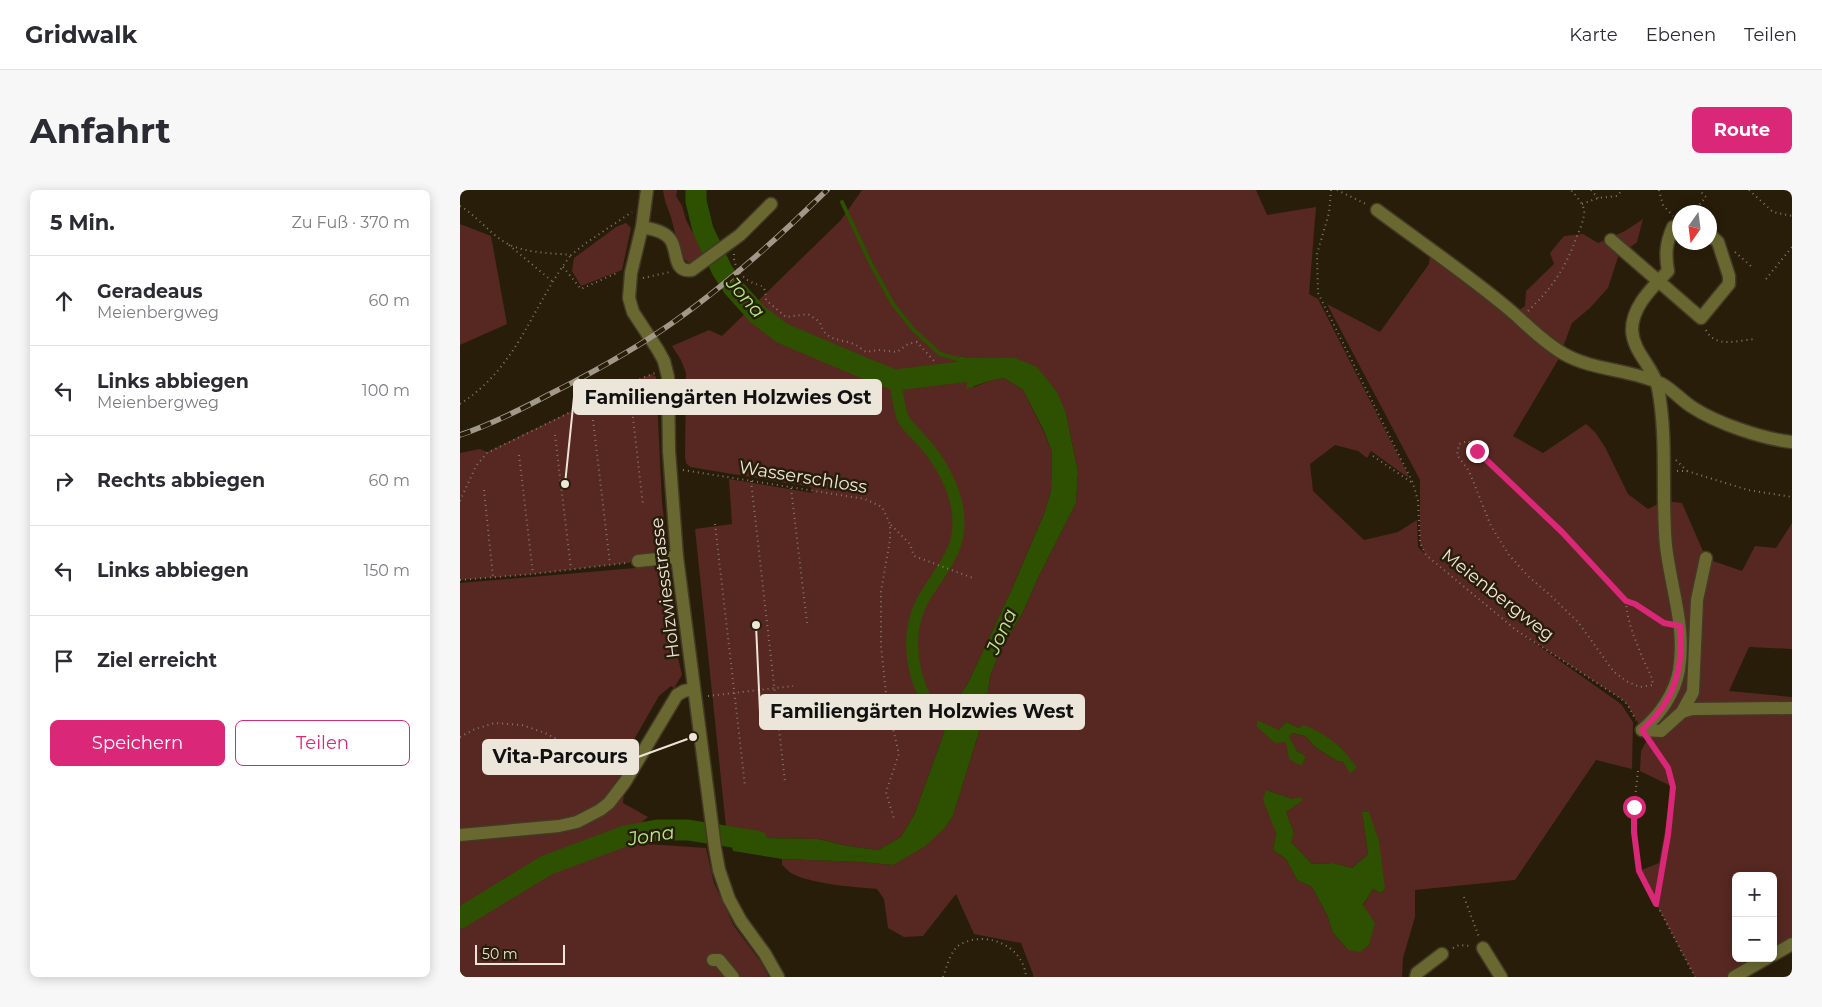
<!DOCTYPE html>
<html lang="de">
<meta charset="utf-8">
<style>
:root{--surface:#fff;--page:#f7f7f7;--text:#2b2b33;--muted:#7c7c81;--line:#e1e1e2;--accent:#db2777}
body{margin:0;font-family:Montserrat,sans-serif;background:var(--page);color:var(--text)}
.controls{position:absolute;right:15px;bottom:15px;display:grid;overflow:hidden;border-radius:8px;box-shadow:0 2px 12px #0003}
.controls button{width:45px;height:45px;display:grid;place-items:center;padding:0;border:0;border-bottom:1px solid var(--line);background:var(--surface);color:var(--text);font:25px sans-serif}
.compass{position:absolute;left:1212px;top:15px;width:45px;height:45px;border-radius:50%;background:var(--surface);box-shadow:0 2px 12px #0003;rotate:194deg}
.scale{position:absolute;left:15px;bottom:12px;width:90px;box-sizing:border-box;padding-left:5px;border:2px solid #ece5d9;border-top:0;font-size:14px;line-height:18px;white-space:nowrap;color:#ece5d9;-webkit-text-stroke:4px #281d09;paint-order:stroke}
.stop{position:absolute;width:15px;height:15px;margin:-11px;border:4px solid #db2777;border-radius:50%;background:#fff}
.stop.end{background:#db2777;border-color:#fff;box-shadow:0 1px 5px #0008}
.list{margin:0;padding:0;list-style:none}
h2{display:flex;justify-content:space-between;align-items:center;height:65px;margin:0;padding:0 20px;font-size:21px}
h2 small{font-size:16px;font-weight:400;color:var(--muted)}
.list li{display:grid;grid-template-columns:32px 1fr auto;gap:15px;align-items:center;box-sizing:border-box;height:90px;padding:0 20px;border-top:1px solid var(--line)}
.list b{display:block;font-size:19px;white-space:nowrap}
.list p{margin:0;font-size:16px;white-space:nowrap;color:var(--muted)}
.list em{font-size:16px;font-style:normal;color:var(--muted)}
.actions{display:flex;gap:10px;padding:15px 20px}
.actions a{flex:1;padding:11px 0;border:1px solid var(--accent);border-radius:8px;text-align:center;font-size:18px;color:var(--accent)}
.actions .main{background:var(--accent);color:#fff}
.icon{flex:none;width:28px;height:28px;fill:none;stroke:currentColor;stroke-width:2;stroke-linecap:round;stroke-linejoin:round}
.map{position:relative;flex:none;width:1332px;height:787px;overflow:hidden;border-radius:8px}
header{display:flex;align-items:center;gap:30px;box-sizing:border-box;height:70px;padding:0 25px;background:var(--surface);border-bottom:1px solid var(--line)}
header strong{font-size:24px}
nav{display:flex;gap:28px;margin-inline-start:auto;font-size:18px}
.intro{display:flex;align-items:center;justify-content:space-between;box-sizing:border-box;height:120px;padding:0 30px}
h1{margin:0;font-size:35px}
.button{padding:12px 22px;border-radius:8px;background:var(--accent);color:#fff;font-size:18px;font-weight:700}
main{display:flex;gap:30px;padding:0 30px}
aside{flex:1;background:var(--surface);border-radius:8px;box-shadow:0 2px 12px #0003}
.map>svg:first-child{display:block}
.green{fill:#562821;fill-rule:evenodd}
.water{fill:#2e5001}
.lines{fill:none;stroke-linecap:round;stroke-linejoin:round}
.stream{stroke:#2e5001;stroke-width:4}
.canal{stroke:#2e5001;stroke-width:12}
.river{stroke:#2e5001;stroke-width:21}
.minor-casing{stroke:#433926;stroke-width:15}
.path{stroke:#827969;stroke-width:2;stroke-dasharray:1 4;stroke-linecap:butt}
.minor{stroke:#6a6831;stroke-width:12}
.rail-casing{stroke:#a09889;stroke-width:5.5}
.rail{stroke:#281d09;stroke-width:4;stroke-dasharray:11;stroke-linecap:butt}
.route{stroke:#db2777;stroke-width:6}
.labels{text-anchor:middle;stroke-width:5;stroke-linejoin:round;paint-order:stroke}
.street-label{font-size:18px;fill:#ece5d9;stroke:#281d09}
.water-label{font-size:19px;font-style:italic;fill:#b5eb89;stroke:#281d09}
.leader{fill:none;stroke:#ece5d9;stroke-width:2}
.callout-dot{fill:#ece5d9;stroke:#281d09;stroke-width:2}
.callout{fill:#ece5d9;stroke:#ece5d9;stroke-width:2}
.callout-label{font-size:19px;text-anchor:middle;font-weight:bold;fill:#111}
</style>
<header>
<strong>Gridwalk</strong>
<nav><a>Karte</a><a>Ebenen</a><a>Teilen</a></nav>
</header>
<div class="intro"><h1>Anfahrt</h1><a class="button">Route</a></div>
<main>
<aside>
<h2>5 Min.<small>Zu Fuß · 370 m</small></h2>
<ul class="list">
<li><svg class="icon" aria-label="ahead" viewBox="0 0 24 24"><path d="M12 20V5M6 11l6-6 6 6"/></svg><div><b>Geradeaus</b><p>Meienbergweg</p></div><em>60 m</em></li>
<li><svg class="icon" aria-label="left" viewBox="0 0 24 24"><path d="M17 20v-9H6M10 6l-5 5 5 5"/></svg><div><b>Links abbiegen</b><p>Meienbergweg</p></div><em>100 m</em></li>
<li><svg class="icon" aria-label="right" viewBox="0 0 24 24"><path d="M7 20v-9h11M14 6l5 5-5 5"/></svg><div><b>Rechts abbiegen</b></div><em>60 m</em></li>
<li><svg class="icon" aria-label="left" viewBox="0 0 24 24"><path d="M17 20v-9H6M10 6l-5 5 5 5"/></svg><div><b>Links abbiegen</b></div><em>150 m</em></li>
<li><svg class="icon" aria-label="arrive" viewBox="0 0 24 24"><path d="M6 21V4h12l-3 4 3 4H6"/></svg><div><b>Ziel erreicht</b></div></li>
</ul>
<div class="actions"><a class="main">Speichern</a><a>Teilen</a></div>
</aside>
<div class="map">
<svg width="1332" height="787" viewBox="0 0 1332 787">
<rect width="100%" height="100%" fill="#281d09"/>
<g class="green">
<polygon points="203,0 217,0 216,6 222,16 226,30 245,66 234,73 229,73 221,66 211,27 205,11"/>
<path d="M402,0H796L807,25L856,17L849,104L858,109L949,287L946,286L911,261L907,268L898,261L875,255L850,274L853,301L904,350L938,342L957,330L958,357L965,364L960,353V290L867,114L920,142L969,74L970,65L1051,126L1065,116L1066,101L1094,74L1090,63L1104,46L1123,44L1138,53L1165,41L1183,29L1177,52L1158,67L1148,98L1130,118L1112,133L1098,170L1053,246L1083,263L1126,234L1135,242L1145,257L1168,304L1188,319L1204,311L1222,313L1246,368L1232,489L1222,522L1212,532L1182,540L1167,514L1160,508L1059,442L1161,514L1173,532L1172,579L1136,570L1055,690L955,700V727L943,768L942,787H573V784L561,753L514,744L496,704L463,746L444,747L428,738L424,709L417,699C394,697 350,694 331,683C328,681 325,677 322,675V669L401,672L433,675L484,639L493,626L519,542L527,508L530,486L540,461L562,424L578,388L616,313L618,282L606,223L555,168H509L499,166L497,171C504,176 507,183 508,191L514,197L529,191L544,188L563,200L584,242L592,262L591,301L584,324L551,401L508,493L494,515L455,623L441,647L418,660L388,656L358,649L308,648L266,637L235,339L272,334L269,289L353,303L351,297L230,277L226,273L225,267L226,183L221,170L212,156L249,140L262,146L381,30ZM798,531L819,540L826,532L839,538L896,578L883,572L877,571L855,557L845,546L832,543L828,547L837,561L846,566L842,576L826,552ZM806,600L833,609H843L826,622L834,643L831,652L852,674L873,673L892,678L908,664L902,622L920,703L913,699L903,716L888,760L873,743L867,725L852,697L837,690L826,669L813,660L816,643Z"/>
<polygon points="166,33 171,38 162,80 121,96 112,81 114,68 156,37"/>
<polygon points="0,34 31,46 47,134 0,155"/>
<polygon points="192,184 196,187 202,313 209,368 73,384 0,390 0,263 20,259 27,262 168,194"/>
<polygon points="1332,333 1332,459 1289,457 1269,501 1332,507 1332,754 1313,765 1313,686 1276,686 1276,768 1307,768 1274,787 1235,787 1179,681 1199,673 1213,597 1180,581 1181,561 1189,546 1202,548 1226,524 1232,515 1239,437 1250,370 1282,381 1295,356 1316,358"/>
<polygon points="210,375 216,437 216,459 222,485 214,498 211,496 199,506 157,579 169,586 165,592 163,613 188,627 158,652 246,658 254,693 274,736 301,772 309,787 0,787 0,393"/>
</g>
<g class="water">
<path d="M499,166L510,168H555L577,177L597,202L606,223L618,282L616,313L578,388L562,424L540,461L530,486L527,508L519,542L493,626L484,639L464,657L433,675L401,672L322,669L273,661L266,637L308,648L358,649L388,656L418,660L441,647L455,623L494,515L508,493L551,401L584,324L591,301L592,262L584,241L563,200L544,188L529,191L506,199C509,187 507,178 497,171Z"/>
<path d="M797,530L819,540L826,532L839,538L844,535C868,545 882,556 897,578L890,583L883,572L877,571L855,557L845,546L832,543L829,547L837,561L846,566L842,576L829,569L826,552L815,553L797,537Z"/>
<polygon points="806,600 833,609 841,607 843,610 826,622 834,643 831,652 852,674 873,673 892,678 908,664 902,622 909,622 919,651 925,699 920,703 913,699 903,715 915,733 909,755 900,762 888,760 873,743 867,725 852,697 837,690 826,669 813,660 816,643 803,610"/>
</g>
<g class="lines">
<polyline class="stream" points="382,12 411,74 433,114 453,139 480,164 498,169"/>
<path class="canal" d="M435,190C437,200 439,222 444,230C449,239 458,245 464,253C479,270 493,294 497,317C504,355 486,373 467,403C446,435 449,474 465,508C471,520 488,535 497,546"/>
<g class="river">
<polyline points="236,0 236,11 243,40 262,80 273,97 298,125 322,143 404,178 435,190 534,178"/>
<polyline points="0,728 87,675 165,646 197,640 228,640 297,651"/>
</g>
<defs>
<g id="minor">
<polyline points="187,0 182,37 171,83 169,108 173,122 198,160 204,171 208,187 209,261 217,367 255,658 259,680 269,709 281,731 305,764 318,787"/>
<path d="M917,20C960,52 1004,82 1045,116C1065,132 1081,151 1104,164C1134,181 1171,179 1202,194C1213,200 1221,210 1232,217C1256,233 1303,249 1332,252"/>
<path d="M182,37C192,39 204,41 210,49C219,61 212,83 232,80L280,45L311,14"/>
<polyline points="1151,50 1241,128 1269,94 1269,86 1258,52 1250,45"/>
<polyline points="178,371 217,367"/>
<polyline points="1222,522 1232,519 1332,518"/>
<path d="M1182,540C1200,525 1215,503 1219,480C1226,436 1211,399 1206,356C1201,304 1208,250 1198,198C1194,177 1173,163 1172,140C1172,116 1193,97 1208,81C1205,64 1206,53 1213,37L1220,36"/>
<polyline points="1182,540 1201,541 1222,522 1233,502 1237,410 1246,368"/>
<polyline points="0,645 99,636 117,632 140,620 149,613 165,592 217,505 224,501 234,499"/>
<polyline points="1023,758 1041,787"/>
<polyline points="1313,765 1332,754"/>
<polyline points="253,770 259,770 273,787"/>
<polyline points="956,787 957,783 982,764"/>
<polyline points="1274,787 1307,768"/>
</g>
</defs>
<use href="#minor" class="minor-casing"/>
<g class="path">
<polyline points="871,0 869,23 857,64 858,103 953,293 958,311 960,353 966,365 1056,440 1160,508 1167,514 1176,530"/>
<polyline points="877,0 906,14"/>
<polyline points="1131,0 1138,8"/>
<polyline points="1199,0 1203,15 1213,26"/>
<polyline points="1289,0 1313,22 1332,26"/>
<polyline points="1122,14 1138,8 1157,6 1162,0"/>
<path d="M0,16C17,26 29,43 46,53C64,63 91,63 111,65L126,53L172,22"/>
<polyline points="1233,22 1246,7 1239,0"/>
<polyline points="49,55 93,92"/>
<polyline points="1275,62 1292,77"/>
<path d="M274,64C273,74 280,86 289,91C302,98 305,92 306,110L326,127L348,124L360,132C365,153 382,148 396,155C399,157 403,160 406,162L419,160L437,162L448,154L457,152L474,171"/>
<polyline points="103,77 121,99 159,82"/>
<polyline points="183,88 210,82"/>
<polyline points="1306,89 1332,57"/>
<path d="M1068,121C1093,97 1105,79 1117,46C1120,39 1125,28 1124,20C1123,13 1116,6 1111,0"/>
<path d="M1246,140C1255,159 1279,150 1296,149"/>
<polyline points="221,190 222,202"/>
<polyline points="170,202 183,315"/>
<path d="M0,214C59,176 71,117 111,65"/>
<polyline points="133,230 150,374"/>
<polyline points="95,245 111,379"/>
<polyline points="59,265 73,384"/>
<polyline points="913,266 951,292"/>
<polyline points="1216,270 1227,281"/>
<polyline points="223,280 405,309 422,317 430,334 430,350 421,401 421,456 427,513 439,564 426,602 434,629"/>
<polyline points="1217,281 1227,281 1288,300 1332,307"/>
<polyline points="291,291 325,592"/>
<polyline points="331,298 347,433"/>
<polyline points="24,300 33,387"/>
<polyline points="0,311 16,276 27,263 168,194 195,183"/>
<polyline points="255,334 285,596"/>
<polyline points="431,335 450,354 454,366 513,388"/>
<polyline points="0,390 73,384 166,373"/>
<path d="M1166,411C1167,432 1175,449 1183,469C1187,478 1192,485 1193,495L1180,497L1168,492L1154,482L1118,432L1091,406L1068,386L1049,365L1031,336L1009,281L997,265L999,254L1008,251L1043,287L1102,342L1166,411L1175,414L1208,434"/>
<polyline points="248,506 333,496"/>
<polyline points="0,547 15,539 35,533 62,535 85,543 158,580"/>
<polyline points="1191,554 1208,578 1213,597 1207,645 1196,714"/>
<polyline points="1178,581 1174,617 1174,642 1179,681 1235,787"/>
<polyline points="1004,707 1019,747"/>
<polyline points="993,758 999,755 1010,756"/>
<path d="M483,787C487,776 491,759 501,754C528,740 564,757 566,787"/>
</g>
<use href="#minor" class="minor"/>
<defs>
<path id="rail" d="M0,245C32,234 60,220 90,204C128,185 166,164 202,140C260,101 317,49 367,0"/>
</defs>
<use href="#rail" class="rail-casing"/>
<use href="#rail" class="rail"/>
</g>
<g class="lines">
<path class="route" d="M1017,261L1102,342L1166,411L1175,414L1204,433L1220,436C1224,478 1214,512 1182,540L1208,578L1213,597L1208,645L1196,714L1179,681L1174,642V617"/>
</g>
<g class="labels">
<g class="street-label">
<text transform="translate(343 287) rotate(9)" y="6">Wasserschloss</text>
<text transform="translate(205 398) rotate(-97)" y="6">Holzwiesstrasse</text>
<text transform="translate(1038 405) rotate(38)" y="6">Meienbergweg</text>
</g>
<g class="water-label">
<text transform="translate(286 107) rotate(49)" y="7">Jona</text>
<text transform="translate(541 441) rotate(-66)" y="7">Jona</text>
<text transform="translate(191 645) rotate(-9)" y="7">Jona</text>
</g>
</g>
<path class="leader" d="M105 294L114 207M296 435L300 522M233 547L178 567"/>
<g class="callout-dot">
<circle cx="105" cy="294" r="5"/>
<circle cx="296" cy="435" r="5"/>
<circle cx="233" cy="547" r="5"/>
</g>
<g class="callout">
<rect x="114" y="190" width="307" height="34" rx="5"/>
<rect x="300" y="505" width="324" height="34" rx="5"/>
<rect x="23" y="550" width="155" height="34" rx="5"/>
</g>
<g class="callout-label">
<text x="268" y="214">Familiengärten Holzwies Ost</text>
<text x="462" y="528">Familiengärten Holzwies West</text>
<text x="100" y="573">Vita-Parcours</text>
</g>
</svg>
<div class="controls">
<button>+</button>
<button>−</button>
</div>
<svg class="compass" viewBox="-18 -18 36 36"><path d="M0-13l5 13h-10z" fill="#e53935"/><path d="M0 13l5-13h-10z" fill="#7c7c81"/></svg>
<div class="scale">50 m</div>
<div class="stop" style="left:1174px;top:617px"></div>
<div class="stop end" style="left:1017px;top:261px"></div>
</div>
</main>
